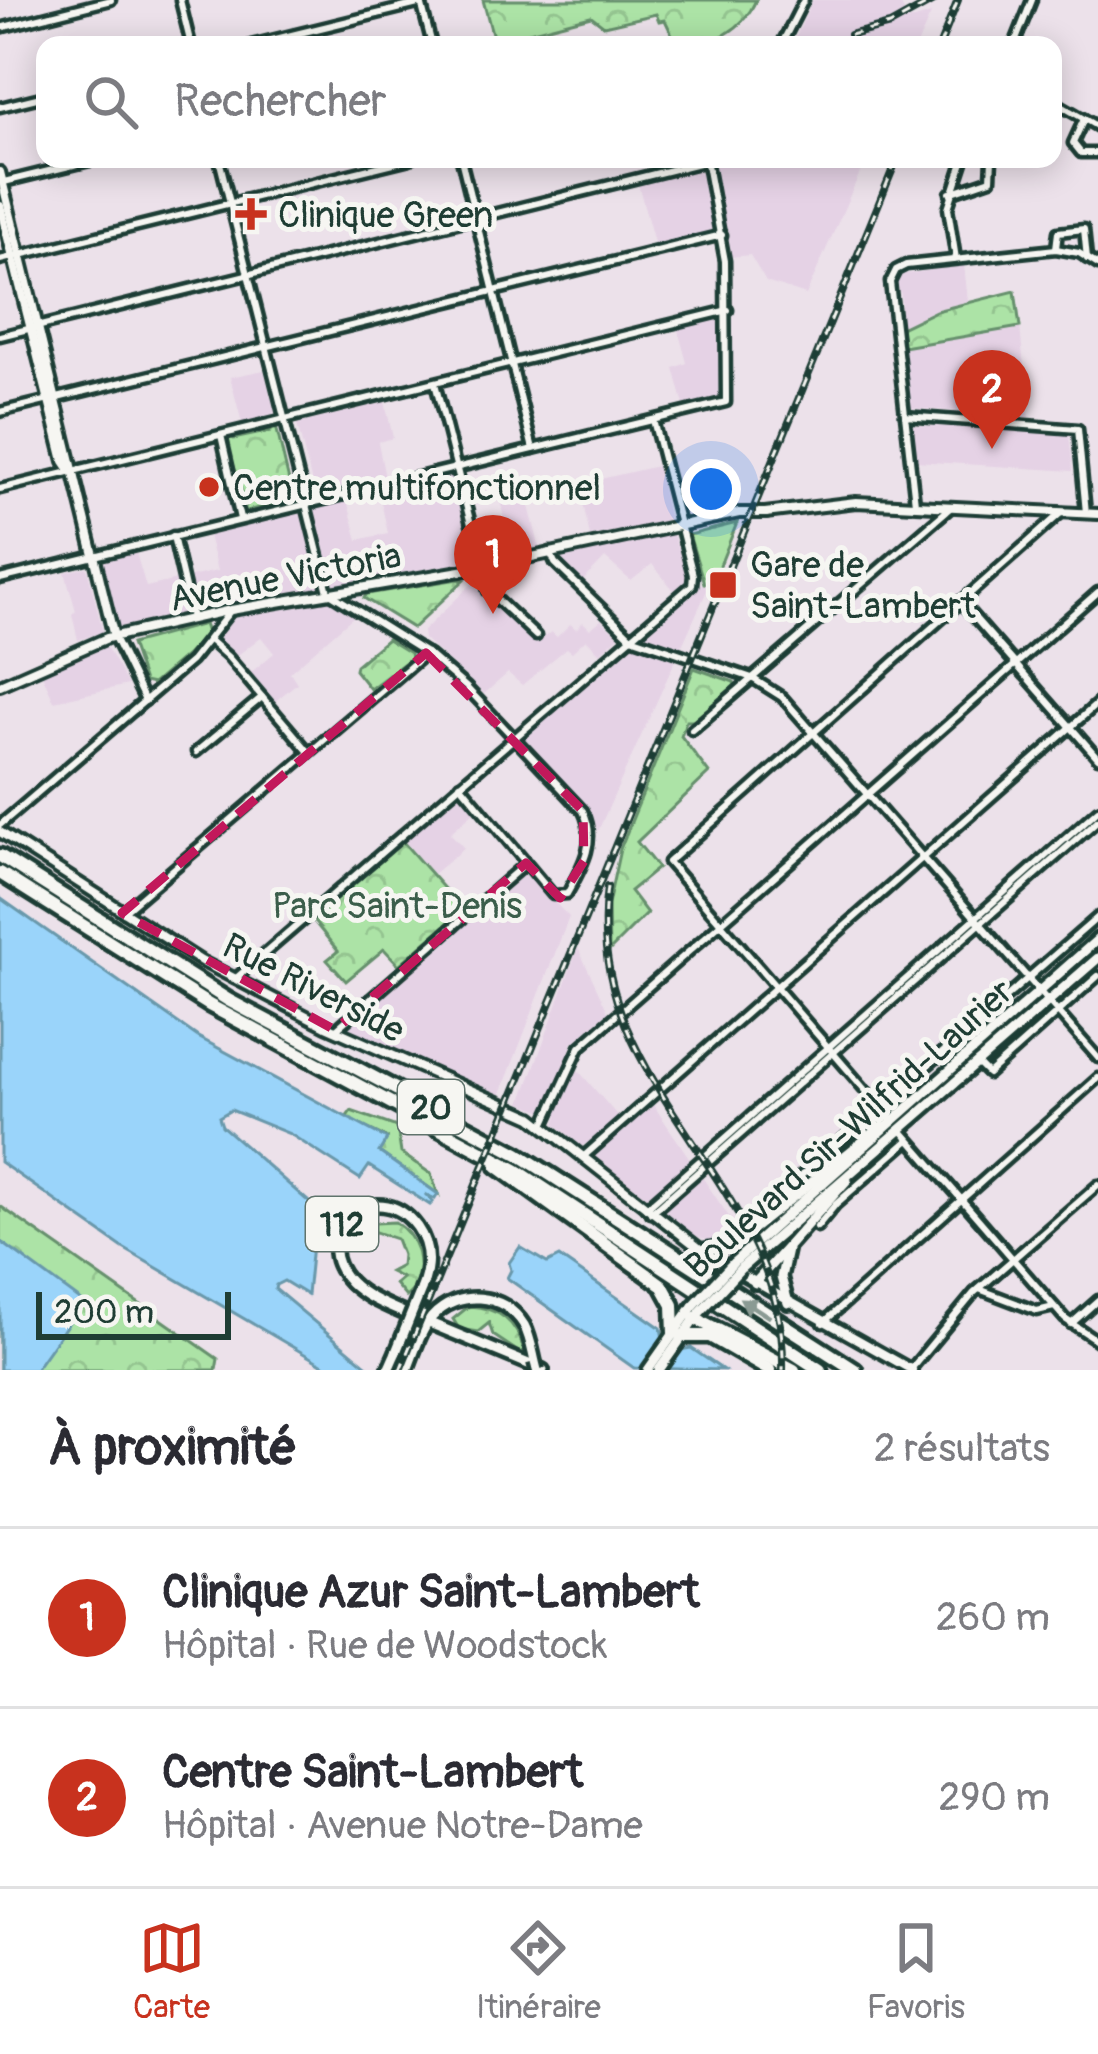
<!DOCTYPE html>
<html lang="fr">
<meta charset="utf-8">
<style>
:root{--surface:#fff;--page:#f2f2f3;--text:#2b2b33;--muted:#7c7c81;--line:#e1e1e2;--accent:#c8321e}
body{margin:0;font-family:Pangolin,sans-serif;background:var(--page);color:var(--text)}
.scale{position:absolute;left:36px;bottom:30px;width:195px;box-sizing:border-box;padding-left:12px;border:6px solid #1f3d34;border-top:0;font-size:33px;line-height:42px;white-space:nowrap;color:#1f3d34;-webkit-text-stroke:9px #f6f6f2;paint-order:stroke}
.you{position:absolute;left:711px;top:489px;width:42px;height:42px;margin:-30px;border:9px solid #fff;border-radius:50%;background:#1a73e8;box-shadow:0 0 0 18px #1a73e833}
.badge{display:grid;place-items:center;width:78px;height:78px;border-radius:50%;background:var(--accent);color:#fff;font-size:39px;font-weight:700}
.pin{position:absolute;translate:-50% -99px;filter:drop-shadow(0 3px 6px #0008)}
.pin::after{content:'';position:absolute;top:63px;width:42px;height:36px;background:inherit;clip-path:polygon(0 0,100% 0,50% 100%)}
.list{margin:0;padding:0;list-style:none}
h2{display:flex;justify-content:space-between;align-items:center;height:156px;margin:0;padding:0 48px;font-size:51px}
h2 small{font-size:39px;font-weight:400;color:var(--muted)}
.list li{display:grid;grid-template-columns:78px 1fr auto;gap:36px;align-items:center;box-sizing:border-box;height:180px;padding:0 48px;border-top:3px solid var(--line)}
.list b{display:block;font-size:45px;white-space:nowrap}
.list p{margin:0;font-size:39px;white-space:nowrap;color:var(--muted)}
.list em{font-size:39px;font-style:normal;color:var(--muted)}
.icon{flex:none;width:66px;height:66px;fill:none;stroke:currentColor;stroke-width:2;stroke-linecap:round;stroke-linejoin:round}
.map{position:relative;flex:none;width:1098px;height:1370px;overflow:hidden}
.search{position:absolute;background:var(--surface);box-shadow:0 6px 30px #0003;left:36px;right:36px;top:36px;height:132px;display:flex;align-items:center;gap:30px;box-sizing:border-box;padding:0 42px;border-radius:24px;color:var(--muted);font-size:45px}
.sheet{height:516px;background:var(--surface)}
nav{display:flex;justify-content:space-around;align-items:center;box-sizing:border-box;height:168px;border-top:3px solid var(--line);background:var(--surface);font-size:33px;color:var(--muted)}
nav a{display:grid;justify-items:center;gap:6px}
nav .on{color:var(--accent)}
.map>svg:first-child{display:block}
.built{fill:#e5d2e5}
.forest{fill:url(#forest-crowns);stroke:#66906d;stroke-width:3}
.water{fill:#9ad4fa;stroke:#6998ab;stroke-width:3}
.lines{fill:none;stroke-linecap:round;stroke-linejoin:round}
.minor-casing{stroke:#1f3d34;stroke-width:15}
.tertiary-casing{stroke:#1f3d34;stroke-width:16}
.primary-casing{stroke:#1f3d34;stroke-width:18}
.motorway-casing{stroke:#1f3d34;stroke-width:21}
.minor{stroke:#f6f6f2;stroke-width:6}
.tertiary{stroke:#f6f6f2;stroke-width:8}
.primary{stroke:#f6f6f2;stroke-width:9}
.motorway{stroke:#f6f6f2;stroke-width:12}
.rail-casing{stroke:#1f3d34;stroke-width:8}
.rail{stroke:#f6f6f2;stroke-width:3;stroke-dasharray:9;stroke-linecap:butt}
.primary-bridge-casing{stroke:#1f3d34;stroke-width:18;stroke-linecap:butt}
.primary-bridge{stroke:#f6f6f2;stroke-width:9}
.oneway{fill:#8a9a93}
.marked{fill:none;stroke:#c2185b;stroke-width:9;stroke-dasharray:24 15;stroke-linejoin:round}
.poi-dot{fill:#c8321e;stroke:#f6f6f2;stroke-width:4.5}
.labels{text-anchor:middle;stroke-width:10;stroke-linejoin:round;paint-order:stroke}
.shield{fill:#f6f6f2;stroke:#60746d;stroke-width:3}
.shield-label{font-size:33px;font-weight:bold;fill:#1f3d34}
.poi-label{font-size:36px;fill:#1f3d34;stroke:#f6f6f2;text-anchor:start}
.street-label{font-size:36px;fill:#1f3d34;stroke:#f6f6f2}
.park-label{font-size:36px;fill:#3b5e4b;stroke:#f6f6f2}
</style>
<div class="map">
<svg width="1098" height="1370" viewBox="0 0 1098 1370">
<defs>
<pattern id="forest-crowns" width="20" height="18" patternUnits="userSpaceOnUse" patternTransform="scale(3)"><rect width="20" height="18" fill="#ace3a6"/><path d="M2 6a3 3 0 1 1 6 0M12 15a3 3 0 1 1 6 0" fill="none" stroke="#94c490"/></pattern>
</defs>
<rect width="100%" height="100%" fill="#ece1ea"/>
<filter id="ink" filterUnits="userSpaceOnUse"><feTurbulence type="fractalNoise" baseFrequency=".00833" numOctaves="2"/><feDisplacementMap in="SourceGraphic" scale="24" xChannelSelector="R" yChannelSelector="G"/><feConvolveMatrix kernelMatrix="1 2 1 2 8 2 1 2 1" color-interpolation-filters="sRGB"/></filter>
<g filter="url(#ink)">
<g class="built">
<polygon points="813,0 899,0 908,21 931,14 917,45 792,45"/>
<polygon points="712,159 866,159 806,295 766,282 750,255 730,257"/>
<polygon points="696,169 705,175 713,231 655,246 638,184"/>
<polygon points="964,265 968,301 901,328 901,295 896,283 899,275"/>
<polygon points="718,316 723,322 723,396 684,405 674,368 687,363 677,326"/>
<polygon points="1020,327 1029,417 910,408 903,347"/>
<polygon points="264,370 275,412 269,418 242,423 230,377"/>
<polygon points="385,402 393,438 378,442 385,478 315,495 297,424"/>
<polygon points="915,425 1069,434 1073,471 915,461 911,428"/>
<polygon points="657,466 669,521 590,536 579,484"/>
<polygon points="454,474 467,526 504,519 501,504 527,498 540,549 230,603 124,630 114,626 101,565 104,560 136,553 146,587 217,571 208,535 347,500 358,540 388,533 379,493"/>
<polygon points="673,535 688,576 687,583 676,593 652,564 631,581 605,558 583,581 562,562 560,552"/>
<polygon points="87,567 103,632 78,640 72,614 76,611 65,572"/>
<polygon points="480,576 490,600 535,644 551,632 557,637 570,624 576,629 583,622 590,629 601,620 619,636 600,653 586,639 572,652 567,648 522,685 508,673 484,694 424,639 423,631"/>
<polygon points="698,583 709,586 598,831 589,809 521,735"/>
<polygon points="319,598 332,598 354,616 290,672 297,683 273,703 248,675 274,653 261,637 234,658 216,638 236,613"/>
<polygon points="105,645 128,685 54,701 41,672"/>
<polygon points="458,792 475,811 450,833 464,848 432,875 402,841"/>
<polygon points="523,870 569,917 500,1096 339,1028"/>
<polygon points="578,948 608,1012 572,1044 565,1065 578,1070 621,1120 648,1097 740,1233 733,1237 712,1242 694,1235 663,1213 668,1204 654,1191 647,1197 595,1157 599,1150 590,1141 582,1146 555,1124 558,1116 521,1103"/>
</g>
<g class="forest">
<path d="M483,0H756C741,34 712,45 677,45L665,20L659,21L656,14L604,26L591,16L494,41Z"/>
<polygon points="1015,291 1020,327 903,347 901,328 936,311"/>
<polygon points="276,426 293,498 244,512 246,505 226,441 230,436 234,439 271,431 269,427"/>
<polygon points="737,523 712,585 704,583 689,535"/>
<polygon points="458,579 464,580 413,628 364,598 367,594"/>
<polygon points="204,624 207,633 187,655 153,684 144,682 131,644"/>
<polygon points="387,639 410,653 411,658 370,689 355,670 356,665"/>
<polygon points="694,668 734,682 736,689 699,721 686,721 681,736 709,773 637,842 658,868 630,891 647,913 609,951 608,905 620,849"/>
<polygon points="402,841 463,910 399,965 384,949 346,981 327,960 338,951 311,918"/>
<polygon points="351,1111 397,1127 401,1153 431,1174 438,1194 379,1152 387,1138 346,1118"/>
<polygon points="0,1206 218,1359 216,1370 0,1370"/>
<path d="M395,1222C418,1237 421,1258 419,1284L406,1297L395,1284L402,1278L390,1272L401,1266L402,1255L396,1239L369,1230L375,1223Z"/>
<path d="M469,1306C499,1308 517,1321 524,1351L520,1353L493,1335L489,1323L478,1332L459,1329L453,1319Z"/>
</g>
<g class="water">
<polygon points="0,898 198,1037 387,1139 379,1152 438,1194 435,1199 425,1194 433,1202 430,1205 369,1166 360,1179 290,1134 231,1110 219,1117 222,1126 309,1202 315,1214 307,1295 284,1281 276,1285 275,1289 372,1370 332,1370 123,1248 0,1162"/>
<polygon points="0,1241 83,1302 35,1370 0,1370"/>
<polygon points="520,1247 547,1263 559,1257 661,1328 663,1338 680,1350 691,1348 723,1370 634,1368 507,1278 511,1270 509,1263"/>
</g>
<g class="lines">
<defs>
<g id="minor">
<polyline points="180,0 191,45"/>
<polyline points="421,2 432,45"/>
<polyline points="0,28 111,0"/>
<polyline points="251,45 422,3"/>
<polyline points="781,45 804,0"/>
<polyline points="1014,45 1032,0"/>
<polyline points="1053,101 1098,127"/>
<polyline points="0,107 45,96"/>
<polyline points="1084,119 1073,143 1081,153 1098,153"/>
<path d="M219,159L328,592L429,655L466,687L583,811C598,841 582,867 567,894L553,895L460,784"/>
<polyline points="461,159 533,449"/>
<polyline points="4,182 98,159"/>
<polyline points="950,193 991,179 992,159"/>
<polyline points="1056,248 1058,232 1084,229 1087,259"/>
<polyline points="956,259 948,208 964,159"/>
<polyline points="0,260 410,159"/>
<polyline points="0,336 707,161"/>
<polyline points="435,383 488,591 536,636"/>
<polyline points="0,412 722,235"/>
<polyline points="905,416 1078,429 1086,513"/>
<polyline points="221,435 240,519"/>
<polyline points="0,489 728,310"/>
<polyline points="915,503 890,282 896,270 906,265 1056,249 1079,253 1098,265"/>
<polyline points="173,536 192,618"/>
<polyline points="550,552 555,563 631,637 752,678 782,697 1098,1058"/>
<polyline points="0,579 726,402 725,261 706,159"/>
<polyline points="960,601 1098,758"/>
<polyline points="114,637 145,701"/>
<polyline points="209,640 228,657 309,752"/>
<polyline points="692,730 950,508"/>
<polyline points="196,752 262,697"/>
<polyline points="0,825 191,661 231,610"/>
<polyline points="123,912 426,653"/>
<polyline points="235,979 692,585 693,575 653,420"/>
<polyline points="335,1030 526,863"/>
<polyline points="978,1064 988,1074 1098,976"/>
<polyline points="892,1121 668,862 1062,512"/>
<polyline points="544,1125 580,1047 1098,592"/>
<polyline points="902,1131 1065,1319 1098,1341"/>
<polyline points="583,1157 1098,703"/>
<polyline points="646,1208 1098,810"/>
<polyline points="772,1210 779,1195 1098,917"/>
<polyline points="651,1213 1098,820"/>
<polyline points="817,1227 836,1204 909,1140"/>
<polyline points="979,1289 1037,1311 1054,1307"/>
<polyline points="823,1323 1098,1078"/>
<polyline points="1071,1324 1098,1300"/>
<polyline points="911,1369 974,1293 1098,1185"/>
</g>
<g id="tertiary">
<polyline points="0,172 114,637"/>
<polyline points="0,206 64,461 70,470"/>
<polyline points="765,513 856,502 1098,514"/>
<polyline points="0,685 107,638 231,610 490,566 739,513 766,513"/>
<polyline points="0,832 201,961 326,1026 532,1117 709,1256 912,1370"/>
</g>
<g id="primary">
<polyline points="701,1250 728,1245 743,1237 882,1126"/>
<polyline points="787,1250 781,1277 788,1303"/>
<polyline points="733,1263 1098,939"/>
<polyline points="741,1268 1098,958"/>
<polyline points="755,1283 847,1180"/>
<path d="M408,1315C388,1306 366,1298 350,1282C303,1234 376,1171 417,1227C431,1247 430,1268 421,1290"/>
<polyline points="432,1324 543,1370"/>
<polyline points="388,1370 396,1352"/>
<path d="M407,1370C414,1353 420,1331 432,1317C458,1289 504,1292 524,1325C530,1336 532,1349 535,1362"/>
<polyline points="648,1370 693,1306"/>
<polyline points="659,1370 697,1316"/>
</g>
<g id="motorway">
<polyline points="0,856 228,1000 518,1154 855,1370"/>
<polyline points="0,873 209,1005 516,1170 820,1370"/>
<polyline points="497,1166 662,1285 673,1305 674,1333"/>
<polyline points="695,1318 794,1370"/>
<polyline points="682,1336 710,1336 769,1370"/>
</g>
</defs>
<use href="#minor" class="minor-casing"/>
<use href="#tertiary" class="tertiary-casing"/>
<use href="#primary" class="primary-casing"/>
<use href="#motorway" class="motorway-casing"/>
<use href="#minor" class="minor"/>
<use href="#tertiary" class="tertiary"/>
<use href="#primary" class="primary"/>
<use href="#motorway" class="motorway"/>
<defs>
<g id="rail">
<polyline points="850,35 890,25 935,0"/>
<polyline points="940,45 958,0"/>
<path d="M607,887C580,1087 788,1182 783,1370"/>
<polyline points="400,1370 897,159"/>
</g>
</defs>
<use href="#rail" class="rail-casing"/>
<use href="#rail" class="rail"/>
<defs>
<g id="primary-bridge">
<polyline points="693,1306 733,1263"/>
<polyline points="700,1312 741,1268"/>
<polyline points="396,1352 421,1290"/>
<polyline points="535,1362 537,1370"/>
</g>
</defs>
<use href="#primary-bridge" class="primary-bridge-casing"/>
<use href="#primary-bridge" class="primary-bridge"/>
</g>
<defs><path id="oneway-solid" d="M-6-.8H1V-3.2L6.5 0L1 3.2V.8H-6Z" transform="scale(3)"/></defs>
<use class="oneway" href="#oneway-solid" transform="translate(755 1308) rotate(-147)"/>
</g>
<path class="marked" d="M426,653L583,811L584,861L560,898L526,863L335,1030L122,913Z"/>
<g class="poi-dot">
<path d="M245 196h12v12h12v12h-12v12h-12v-12h-12v-12h12z"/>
<circle cx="209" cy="487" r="12"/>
<rect x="708" y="570" width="30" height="30" rx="6"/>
</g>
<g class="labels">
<g class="shield">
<rect x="398" y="1080" width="66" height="54" rx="9"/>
<rect x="306" y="1197" width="72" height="54" rx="9"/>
</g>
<g class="shield-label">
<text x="431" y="1119">20</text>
<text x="342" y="1236">112</text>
</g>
<g class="poi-label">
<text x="278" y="227">Clinique Green</text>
<text x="233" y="500">Centre multifonctionnel</text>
<text x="750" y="577">Gare de<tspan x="750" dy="41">Saint-Lambert</tspan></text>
</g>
<g class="street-label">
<text transform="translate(285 576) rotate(-11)" y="13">Avenue Victoria</text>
<text transform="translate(314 987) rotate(27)" y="13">Rue Riverside</text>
<text transform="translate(848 1128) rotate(-42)" y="13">Boulevard Sir-Wilfrid-Laurier</text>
</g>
<g class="park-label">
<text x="397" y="918">Parc Saint-Denis</text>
</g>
</g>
</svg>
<div class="scale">200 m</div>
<div class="you"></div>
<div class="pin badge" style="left:493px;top:614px">1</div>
<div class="pin badge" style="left:992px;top:449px">2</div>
<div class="search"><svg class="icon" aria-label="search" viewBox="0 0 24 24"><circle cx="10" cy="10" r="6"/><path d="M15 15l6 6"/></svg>Rechercher</div>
</div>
<section class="sheet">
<h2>À proximité<small>2 résultats</small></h2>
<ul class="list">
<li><span class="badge">1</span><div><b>Clinique Azur Saint-Lambert</b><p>Hôpital · Rue de Woodstock</p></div><em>260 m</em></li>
<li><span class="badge">2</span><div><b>Centre Saint-Lambert</b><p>Hôpital · Avenue Notre-Dame</p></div><em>290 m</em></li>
</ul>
</section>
<nav>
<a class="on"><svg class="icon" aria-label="map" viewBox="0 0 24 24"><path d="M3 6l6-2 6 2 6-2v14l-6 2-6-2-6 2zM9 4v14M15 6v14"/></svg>Carte</a>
<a><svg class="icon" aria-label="directions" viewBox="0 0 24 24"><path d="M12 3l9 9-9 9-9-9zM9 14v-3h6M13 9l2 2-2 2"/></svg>Itinéraire</a>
<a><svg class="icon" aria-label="saved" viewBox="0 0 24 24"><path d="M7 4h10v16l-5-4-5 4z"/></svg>Favoris</a>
</nav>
